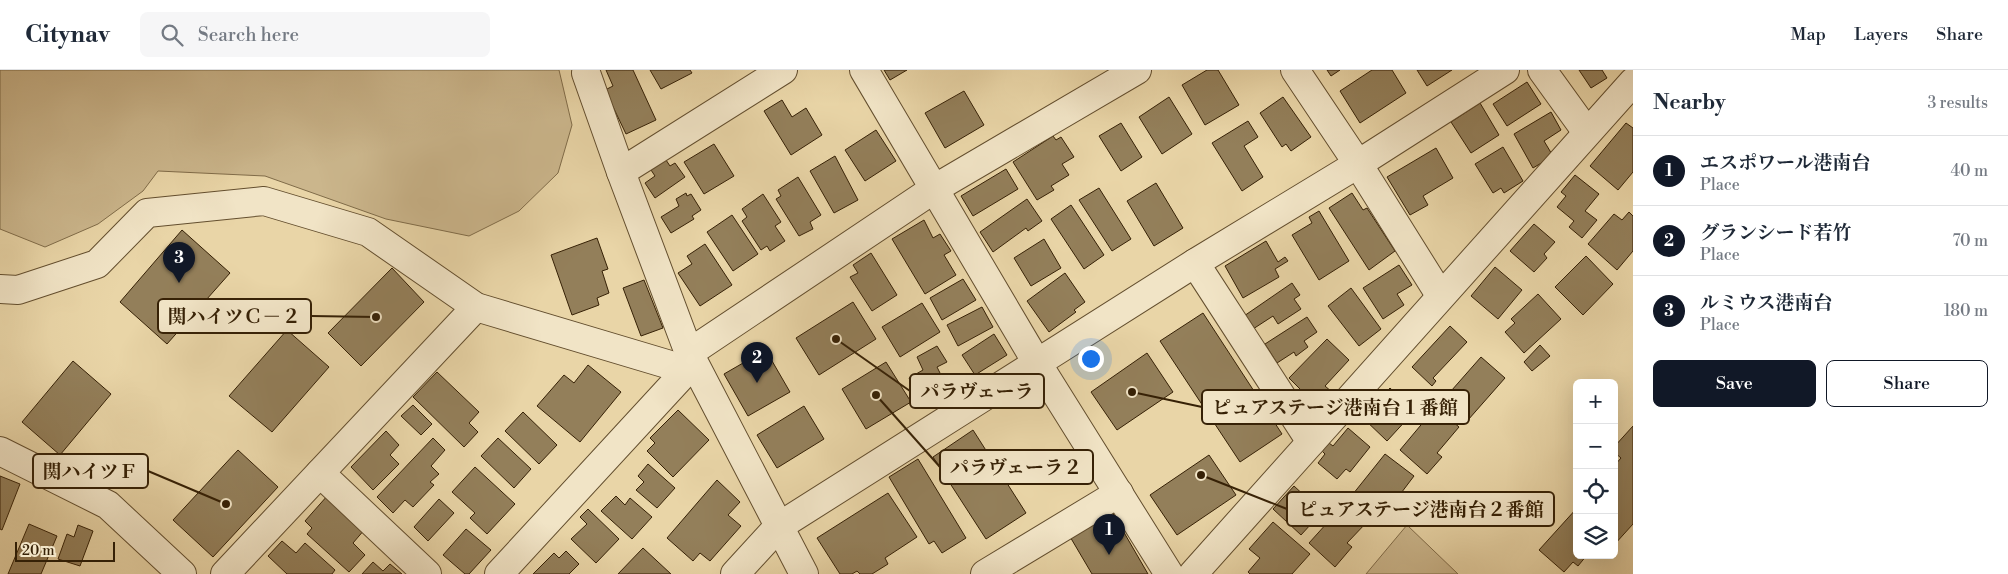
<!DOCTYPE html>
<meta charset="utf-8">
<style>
:root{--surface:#fff;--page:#f6f6f7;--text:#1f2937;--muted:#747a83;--line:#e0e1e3;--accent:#111827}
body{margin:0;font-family:"Libre Bodoni","Noto Serif JP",serif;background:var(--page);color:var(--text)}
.controls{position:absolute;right:15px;bottom:15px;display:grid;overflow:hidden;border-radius:8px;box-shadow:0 5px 20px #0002}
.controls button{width:45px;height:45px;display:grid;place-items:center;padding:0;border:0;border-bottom:1px solid var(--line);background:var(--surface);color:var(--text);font:25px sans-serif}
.scale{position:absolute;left:15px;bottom:12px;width:100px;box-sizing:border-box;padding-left:5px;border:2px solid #362106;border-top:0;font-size:14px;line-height:18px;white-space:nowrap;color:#362106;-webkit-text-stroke:4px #f1e4c6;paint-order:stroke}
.you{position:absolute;left:1090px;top:288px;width:18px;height:18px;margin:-12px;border:4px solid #fff;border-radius:50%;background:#1a73e8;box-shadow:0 0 0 8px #1a73e833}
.badge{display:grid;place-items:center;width:32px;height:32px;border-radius:50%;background:var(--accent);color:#fff;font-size:16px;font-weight:700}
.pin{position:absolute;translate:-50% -41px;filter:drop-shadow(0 1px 2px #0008)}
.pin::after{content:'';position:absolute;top:26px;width:18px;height:15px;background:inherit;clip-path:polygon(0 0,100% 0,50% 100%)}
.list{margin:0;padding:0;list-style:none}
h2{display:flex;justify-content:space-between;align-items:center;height:65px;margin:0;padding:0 20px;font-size:21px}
h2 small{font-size:16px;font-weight:400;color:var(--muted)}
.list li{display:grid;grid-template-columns:32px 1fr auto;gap:15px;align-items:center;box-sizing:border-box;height:70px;padding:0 20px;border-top:1px solid var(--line)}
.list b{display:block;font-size:19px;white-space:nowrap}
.list p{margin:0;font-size:16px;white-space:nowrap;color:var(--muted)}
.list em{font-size:16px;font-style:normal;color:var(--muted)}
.actions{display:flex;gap:10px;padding:15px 20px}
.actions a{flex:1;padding:11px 0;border:1px solid var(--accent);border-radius:8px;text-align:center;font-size:18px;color:var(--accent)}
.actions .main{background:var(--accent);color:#fff}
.icon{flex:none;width:28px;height:28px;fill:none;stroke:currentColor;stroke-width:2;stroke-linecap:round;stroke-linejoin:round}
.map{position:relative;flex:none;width:1633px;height:504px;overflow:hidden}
header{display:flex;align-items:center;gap:30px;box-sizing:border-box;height:70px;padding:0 25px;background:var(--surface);border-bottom:1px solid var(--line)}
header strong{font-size:24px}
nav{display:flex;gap:28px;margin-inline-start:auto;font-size:18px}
.search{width:350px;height:45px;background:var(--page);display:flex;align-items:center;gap:12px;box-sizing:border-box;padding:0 18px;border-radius:8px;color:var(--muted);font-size:19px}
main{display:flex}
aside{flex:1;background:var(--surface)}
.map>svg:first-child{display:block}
.green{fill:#cbb68c;stroke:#806c49}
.building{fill:#937f5a;stroke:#362106}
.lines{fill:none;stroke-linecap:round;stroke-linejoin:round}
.minor-casing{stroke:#634e2e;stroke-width:30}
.minor{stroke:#f1e4c6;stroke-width:28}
.leader{fill:none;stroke:#362106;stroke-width:2}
.callout-dot{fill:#362106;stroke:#f1e4c6;stroke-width:2}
.callout{fill:#f1e4c6;stroke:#362106;stroke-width:2}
.callout-label{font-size:19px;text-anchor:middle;font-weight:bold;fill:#362106}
</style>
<header>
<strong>Citynav</strong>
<div class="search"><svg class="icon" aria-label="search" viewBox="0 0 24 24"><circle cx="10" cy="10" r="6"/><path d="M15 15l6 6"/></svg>Search here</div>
<nav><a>Map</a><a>Layers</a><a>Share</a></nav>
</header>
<main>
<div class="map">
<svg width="1633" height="504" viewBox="0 0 1633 504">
<rect width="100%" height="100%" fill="#e9d5a7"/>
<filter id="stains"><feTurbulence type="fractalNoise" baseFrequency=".004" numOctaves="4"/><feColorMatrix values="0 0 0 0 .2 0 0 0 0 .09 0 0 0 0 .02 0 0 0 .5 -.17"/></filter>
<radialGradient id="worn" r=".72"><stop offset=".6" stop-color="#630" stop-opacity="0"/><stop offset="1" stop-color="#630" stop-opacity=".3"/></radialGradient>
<g class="green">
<polygon points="0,0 559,0 572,55 558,103 519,141 469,166 386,149 265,106 158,101 143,121 98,154 45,177 0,159"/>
<polygon points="1407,455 1458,504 1366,504"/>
</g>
<g class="building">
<polygon points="606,0 633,0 656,50 626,64 605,20 613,16"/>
<polygon points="650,0 690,0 692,3 661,19"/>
<polygon points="884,0 907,0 890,10"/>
<polygon points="1207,0 1218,0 1239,35 1205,55 1182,15"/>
<polygon points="1327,0 1340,0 1331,6"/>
<polygon points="1372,0 1392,0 1406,23 1360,53 1340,21"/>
<polygon points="1417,0 1452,0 1427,16"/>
<polygon points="1579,0 1602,0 1607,8 1591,18"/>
<polygon points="1527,12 1541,34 1507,56 1493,34"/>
<polygon points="964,21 984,55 945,78 925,43"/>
<polygon points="1169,27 1192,64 1162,84 1139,47"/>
<polygon points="1283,27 1311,67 1291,81 1286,74 1282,77 1260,43"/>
<polygon points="782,30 792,47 806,38 822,65 791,85 764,41"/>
<polygon points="1480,33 1499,65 1471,83 1451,52"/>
<polygon points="1551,42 1561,60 1544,71 1553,86 1533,98 1514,64"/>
<polygon points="1248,51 1258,67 1244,76 1263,107 1242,121 1212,73"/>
<polygon points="1121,53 1142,87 1121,101 1099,66"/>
<polygon points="1626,53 1633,58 1633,102 1618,120 1590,96"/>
<polygon points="876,60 896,91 865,111 845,80"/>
<polygon points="1053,66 1056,70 1061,67 1074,87 1062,94 1069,105 1051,116 1054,120 1037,130 1013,92"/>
<polygon points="714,74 734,106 704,124 684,92"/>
<polygon points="1503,77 1523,111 1504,123 1501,118 1493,123 1475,94"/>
<polygon points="1436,78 1453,108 1423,126 1428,135 1410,145 1387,107"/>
<polygon points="835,86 858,130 834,143 810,101"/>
<polygon points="666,90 670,96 675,93 685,107 655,128 645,113 655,106 651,100"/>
<polygon points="1006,99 1018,119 973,146 961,126"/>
<polygon points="1575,105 1599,124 1585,141 1597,150 1582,168 1569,157 1574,151 1557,137 1566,126 1561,122"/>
<polygon points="798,107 821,145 810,152 813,159 799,166 776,129 781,126 778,120"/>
<polygon points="1156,113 1183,158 1154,176 1127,131"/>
<polygon points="1099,118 1131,169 1112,181 1079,130"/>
<polygon points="686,123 687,126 691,124 701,140 692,146 694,149 671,163 661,147 679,136 676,129"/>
<polygon points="1352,123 1363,140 1367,138 1395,181 1369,200 1329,138"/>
<polygon points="763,124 781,152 775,156 785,171 770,181 767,176 761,180 742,151 747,147 742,139"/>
<polygon points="1027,129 1042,151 1028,161 1026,158 993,182 980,162"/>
<polygon points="1071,135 1104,185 1084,199 1051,149"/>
<polygon points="1319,141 1349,191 1319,210 1292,165 1312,153 1309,147"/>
<polygon points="1629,142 1633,146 1633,181 1617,200 1588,174 1614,144 1622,150"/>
<polygon points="732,145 758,184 733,201 707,162"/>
<polygon points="924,150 933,168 940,164 951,181 944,185 956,205 925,224 892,169"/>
<polygon points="1534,154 1555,172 1544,184 1547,188 1534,202 1510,181"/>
<polygon points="182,160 230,203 167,274 120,232"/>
<polygon points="597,168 608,199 602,201 609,223 597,228 599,235 572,245 551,185"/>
<polygon points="1044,169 1061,198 1031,216 1014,188"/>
<polygon points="1266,171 1278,192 1285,187 1288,191 1275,199 1279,207 1243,228 1225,196"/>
<polygon points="705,174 732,215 700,236 678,203 692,194 687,186"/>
<polygon points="871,183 897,225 872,241 850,207 858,203 853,195"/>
<polygon points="1586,186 1613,214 1583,245 1555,217"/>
<polygon points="1399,195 1412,215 1397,224 1404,235 1383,249 1363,218"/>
<polygon points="1495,197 1522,220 1498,249 1471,226"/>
<polygon points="392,198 424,232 361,296 328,263"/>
<polygon points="1065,203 1085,232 1074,240 1076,242 1049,262 1027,231"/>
<polygon points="963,209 976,230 942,250 930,228"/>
<polygon points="644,210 663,258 641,266 623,218"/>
<polygon points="1292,213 1300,225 1294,229 1301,239 1278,254 1273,246 1253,259 1244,246"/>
<polygon points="1351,218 1381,259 1359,276 1328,236"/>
<polygon points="1538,224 1561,249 1524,283 1505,262 1515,253 1511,249"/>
<polygon points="853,232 876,269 819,305 796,268"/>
<polygon points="922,233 940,262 900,287 882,257"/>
<polygon points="982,237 993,257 958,276 947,255"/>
<polygon points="1203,243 1282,364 1240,392 1160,271"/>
<polygon points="1307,247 1317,262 1304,271 1308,277 1296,286 1294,282 1277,293 1265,274"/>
<polygon points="1450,256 1467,272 1433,308 1436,311 1432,316 1412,297"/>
<polygon points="287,260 329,297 272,362 229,326"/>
<polygon points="994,264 1007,285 975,305 962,285"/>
<polygon points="1327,269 1349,290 1325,316 1332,322 1314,341 1303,330 1307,326 1289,308"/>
<polygon points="1540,275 1550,286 1532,301 1524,292"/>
<polygon points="937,276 947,292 937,297 944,311 918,325 909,308 923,300 917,287"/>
<polygon points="1147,283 1173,322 1117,360 1091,322"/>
<polygon points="768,284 790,322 748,346 724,304 750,289 752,293"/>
<polygon points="1481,287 1505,308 1468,350 1444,329"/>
<polygon points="73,291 111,324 60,385 22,352"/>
<polygon points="886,292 911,332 866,359 842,319"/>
<polygon points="588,295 621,322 580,372 537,336 564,305 574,313"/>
<polygon points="437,302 479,342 469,353 478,362 464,377 413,327"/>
<polygon points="1390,318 1410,337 1405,342 1410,346 1387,371 1362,347"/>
<polygon points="413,335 432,354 421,365 401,346"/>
<polygon points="804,336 824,369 777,398 757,365"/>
<polygon points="1436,337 1459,357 1437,383 1442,387 1427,404 1400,380"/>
<polygon points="678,340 709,370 673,407 647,381 655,373 650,368"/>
<polygon points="523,342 557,375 539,394 505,361"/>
<polygon points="1633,356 1633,454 1614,475 1614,396 1621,388 1614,382 1614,377"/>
<polygon points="1348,358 1370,377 1350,402 1346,399 1337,409 1318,393 1325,384 1322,381 1329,373 1333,376"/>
<polygon points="973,360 1026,443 986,469 933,387"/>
<polygon points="386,361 399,375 390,385 399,394 373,420 351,397"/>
<polygon points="433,368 445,380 431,396 439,404 430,412 434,415 413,437 405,430 393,443 377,427"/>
<polygon points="498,368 531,399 514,418 481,386"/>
<polygon points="238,380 278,417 213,487 173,450"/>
<polygon points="1385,384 1414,406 1389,439 1384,435 1378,443 1353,424"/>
<polygon points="1209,385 1236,425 1177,465 1150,425"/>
<polygon points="918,389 966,468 942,483 934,471 929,474 889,407"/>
<polygon points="648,394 675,418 657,438 636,420 644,412 638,406"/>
<polygon points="475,397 515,434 487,464 470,448 475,443 452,422"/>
<polygon points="0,406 20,414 2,460 0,459"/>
<polygon points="717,410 740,432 728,445 741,456 710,491 700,483 693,491 667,468"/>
<polygon points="1294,416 1322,442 1301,465 1273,439"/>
<polygon points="888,423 917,467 885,488 888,494 872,504 860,504 857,501 852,504 840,504 817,468"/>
<polygon points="328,425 365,459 353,473 365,485 349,502 307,464 312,458 305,451"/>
<polygon points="616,426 625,435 630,428 652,447 632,469 601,441"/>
<polygon points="439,429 454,443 428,471 414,457"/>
<polygon points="1346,432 1367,452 1347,473 1352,477 1335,497 1309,473"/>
<polygon points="1577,438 1577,485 1587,485 1578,496 1573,492 1564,502 1539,480"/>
<polygon points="588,439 619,469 596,493 571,469 587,454 580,447"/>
<polygon points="1111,440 1148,504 1092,504 1069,465"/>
<polygon points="1273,452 1310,484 1292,504 1250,504 1248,502 1260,488 1249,479"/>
<polygon points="29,454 57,466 41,504 8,504"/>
<polygon points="78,455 93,461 80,496 58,489 67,464 74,467"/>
<polygon points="466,459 491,480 469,504 465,504 443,485"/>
<polygon points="282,471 296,483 305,473 335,500 332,504 287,504 268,486"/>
<polygon points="643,478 671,504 618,504"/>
<polygon points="566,481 579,494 569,504 533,504 554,483 559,488"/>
<polygon points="373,492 383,501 390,494 402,504 362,504"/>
</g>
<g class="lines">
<defs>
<g id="minor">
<polyline points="783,0 621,102 689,283 804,504"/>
<polyline points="864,0 1037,293 1169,504"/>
<polyline points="1295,0 1358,94 1440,225"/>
<polyline points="1542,0 1586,61"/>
<polyline points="586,3 621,102"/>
<polyline points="1195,193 1311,372"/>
<polyline points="0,219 18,220 97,194 147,143 264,131 368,162 476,237 687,300"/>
<polyline points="0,381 108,435 182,504"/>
<polyline points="320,403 427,504"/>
<polyline points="225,504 476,237"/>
<polyline points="499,504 687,300 689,283 934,119 1137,0"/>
<polyline points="735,504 778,457 1195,193 1358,94 1505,0"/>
<polyline points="985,504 1119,423"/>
<polyline points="1193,504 1633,12"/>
</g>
</defs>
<use href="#minor" class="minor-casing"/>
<use href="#minor" class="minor"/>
</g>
<path class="leader" d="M376 247L311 246M836 269L910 321M1132 322L1202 337M876 325L940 397M226 434L148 401M1201 405L1287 439"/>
<g class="callout-dot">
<circle cx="376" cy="247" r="5"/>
<circle cx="836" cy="269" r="5"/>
<circle cx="1132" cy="322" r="5"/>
<circle cx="876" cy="325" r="5"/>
<circle cx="226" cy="434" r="5"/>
<circle cx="1201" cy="405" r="5"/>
</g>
<g class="callout">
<rect x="158" y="229" width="153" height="34" rx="5"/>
<rect x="910" y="304" width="134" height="34" rx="5"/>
<rect x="1202" y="320" width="267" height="34" rx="5"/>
<rect x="940" y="380" width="153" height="34" rx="5"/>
<rect x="33" y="384" width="115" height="34" rx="5"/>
<rect x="1287" y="422" width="267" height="34" rx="5"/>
</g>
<g class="callout-label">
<text x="234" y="253">関ハイツＣ－２</text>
<text x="977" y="328">パラヴェーラ</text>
<text x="1335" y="344">ピュアステージ港南台１番館</text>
<text x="1016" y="404">パラヴェーラ２</text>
<text x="90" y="408">関ハイツＦ</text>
<text x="1421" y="446">ピュアステージ港南台２番館</text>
</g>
<rect width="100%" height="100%" filter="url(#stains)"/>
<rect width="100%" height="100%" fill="url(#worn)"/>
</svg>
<div class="controls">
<button>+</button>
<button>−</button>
<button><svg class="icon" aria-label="locate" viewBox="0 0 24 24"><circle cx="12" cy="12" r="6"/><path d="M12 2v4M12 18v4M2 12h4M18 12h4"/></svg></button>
<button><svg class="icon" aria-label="layers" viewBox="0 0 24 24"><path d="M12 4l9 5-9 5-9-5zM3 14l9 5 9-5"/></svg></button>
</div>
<div class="scale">20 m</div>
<div class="you"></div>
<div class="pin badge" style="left:1109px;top:485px">1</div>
<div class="pin badge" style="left:757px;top:313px">2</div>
<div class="pin badge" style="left:179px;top:213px">3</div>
</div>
<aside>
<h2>Nearby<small>3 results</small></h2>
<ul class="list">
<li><span class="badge">1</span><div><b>エスポワール港南台</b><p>Place</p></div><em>40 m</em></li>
<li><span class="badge">2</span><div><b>グランシード若竹</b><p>Place</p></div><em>70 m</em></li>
<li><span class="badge">3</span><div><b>ルミウス港南台</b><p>Place</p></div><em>180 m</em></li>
</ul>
<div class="actions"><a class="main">Save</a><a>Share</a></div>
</aside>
</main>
